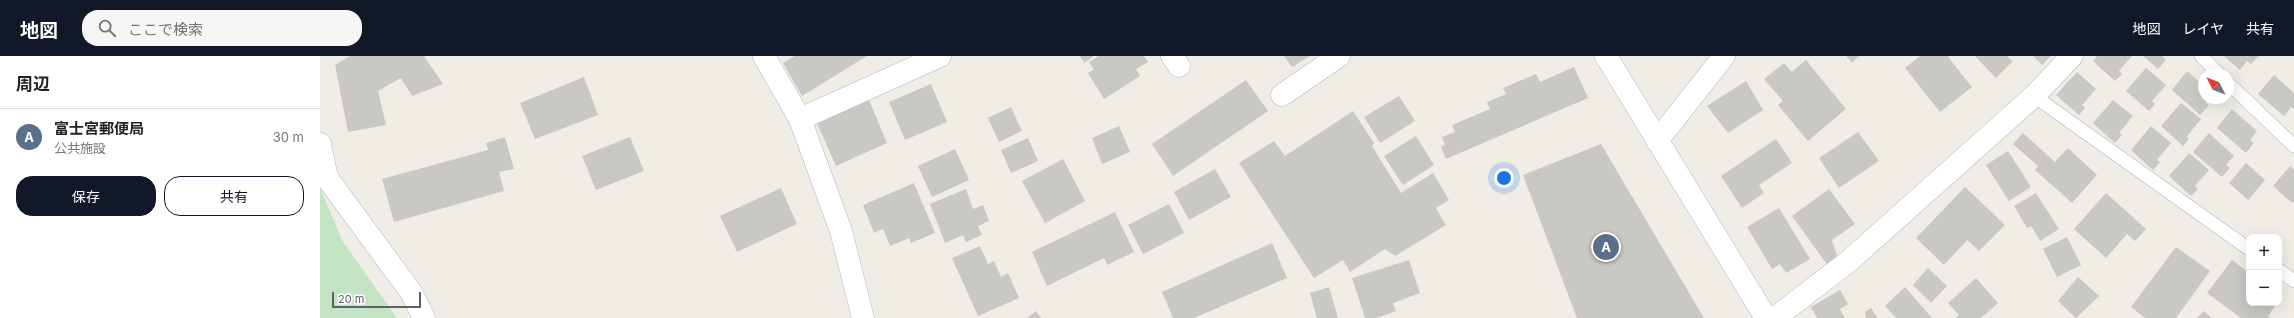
<!DOCTYPE html>
<html lang="ja">
<meta charset="utf-8">
<style>
:root{--surface:#fff;--page:#f6f6f6;--text:#202124;--muted:#757577;--line:#e0e0e0;--accent:#111827}
body{margin:0;font-family:Inter,"Noto Sans JP",sans-serif;background:var(--page);color:var(--text)}
.controls{position:absolute;right:12px;bottom:12px;display:grid;overflow:hidden;border-radius:8px;box-shadow:0 4px 16px #0002}
.controls button{width:36px;height:36px;display:grid;place-items:center;padding:0;border:0;border-bottom:1px solid var(--line);background:var(--surface);color:var(--text);font:20px sans-serif}
.compass{position:absolute;left:1878px;top:12px;width:36px;height:36px;border-radius:50%;background:var(--surface);box-shadow:0 4px 16px #0002;rotate:312deg}
.scale{position:absolute;left:12px;bottom:10px;width:89px;box-sizing:border-box;padding-left:4px;border:2px solid #5d6165;border-top:0;font-size:11px;line-height:14px;white-space:nowrap;color:#5d6165;-webkit-text-stroke:3px #fff;paint-order:stroke}
.you{position:absolute;left:1184px;top:122px;width:14px;height:14px;margin:-10px;border:3px solid #fff;border-radius:50%;background:#1a73e8;box-shadow:0 0 0 6px #1a73e833}
.badge{display:grid;place-items:center;width:26px;height:26px;border-radius:50%;background:var(--accent);color:#fff;font-size:13px;font-weight:700}
.pin{position:absolute;translate:-50% -50%;border:2px solid #fff;box-shadow:0 1px 4px #0006}
.list{margin:0;padding:0;list-style:none}
h2{display:flex;justify-content:space-between;align-items:center;height:52px;margin:0;padding:0 16px;font-size:17px}
h2 small{font-size:13px;font-weight:400;color:var(--muted)}
.list li{display:grid;grid-template-columns:26px 1fr auto;gap:12px;align-items:center;box-sizing:border-box;height:56px;padding:0 16px;border-top:1px solid var(--line)}
.list b{display:block;font-size:15px;white-space:nowrap}
.list p{margin:0;font-size:13px;white-space:nowrap;color:var(--muted)}
.list em{font-size:13px;font-style:normal;color:var(--muted)}
.actions{display:flex;gap:8px;padding:12px 16px}
.actions a{flex:1;padding:9px 0;border:1px solid var(--accent);border-radius:16px;text-align:center;font-size:14px;color:var(--accent)}
.actions .main{background:var(--accent);color:#fff}
.icon{flex:none;width:22px;height:22px;fill:none;stroke:currentColor;stroke-width:2;stroke-linecap:round;stroke-linejoin:round}
.map{position:relative;flex:none;width:1974px;height:262px;overflow:hidden}
header{display:flex;align-items:center;gap:24px;box-sizing:border-box;height:56px;padding:0 20px;background:var(--accent);color:#fff}
header strong{font-size:19px}
nav{display:flex;gap:22px;margin-inline-start:auto;font-size:14px}
.search{width:280px;height:36px;background:var(--page);display:flex;align-items:center;gap:10px;box-sizing:border-box;padding:0 14px;border-radius:16px;color:var(--muted);font-size:15px}
main{display:flex}
aside{flex:1;background:var(--surface)}
.map>svg:first-child{display:block}
.green{fill:#c3e5c3}
.building{fill:#cac8c2}
.lines{fill:none;stroke-linecap:round;stroke-linejoin:round}
.lane-casing{stroke:#b3b6ba;stroke-width:14}
.street-casing{stroke:#b3b6ba;stroke-width:23}
.secondary-casing{stroke:#b4b8bc;stroke-width:23}
.lane{stroke:#fff;stroke-width:13}
.street{stroke:#fff;stroke-width:22}
.secondary{stroke:#fff;stroke-width:22}
</style>
<header>
<strong>地図</strong>
<div class="search"><svg class="icon" aria-label="search" viewBox="0 0 24 24"><circle cx="10" cy="10" r="6"/><path d="M15 15l6 6"/></svg>ここで検索</div>
<nav><a>地図</a><a>レイヤ</a><a>共有</a></nav>
</header>
<main>
<aside>
<h2>周辺<small></small></h2>
<ul class="list">
<li><span class="badge" style="background:#5c6f8a">A</span><div><b>富士宮郵便局</b><p>公共施設</p></div><em>30 m</em></li>
</ul>
<div class="actions"><a class="main">保存</a><a>共有</a></div>
</aside>
<div class="map">
<svg width="1974" height="262" viewBox="0 0 1974 262">
<rect width="100%" height="100%" fill="#efede6"/>
<polygon class="green" points="0,132 23,186 77,262 0,262"/>
<g class="building">
<polygon points="30,0 104,0 123,28 92,40 81,22 58,35 66,69 28,76 15,9"/>
<polygon points="475,0 547,0 482,40 463,7"/>
<polygon points="760,0 774,0 764,7"/>
<polygon points="779,0 824,0 828,6 816,13 820,20 784,43 768,17 774,14 769,6"/>
<polygon points="964,0 990,0 972,11"/>
<polygon points="1526,0 1539,0 1532,7"/>
<polygon points="1600,0 1630,0 1628,1 1652,31 1620,56 1585,12"/>
<polygon points="1655,0 1687,0 1693,5 1676,22"/>
<polygon points="1713,0 1731,0 1722,9"/>
<polygon points="1777,0 1812,0 1799,15 1802,18 1795,25 1773,5"/>
<polygon points="1823,0 1842,0 1846,4 1838,13"/>
<polygon points="1904,0 1939,0 1931,8 1927,5 1920,14"/>
<polygon points="1486,4 1526,53 1488,85 1458,49 1463,45 1444,23 1464,7 1472,16"/>
<polygon points="1254,11 1268,42 1126,103 1121,91 1125,89 1122,81 1135,76 1132,69 1170,53 1167,46 1186,38 1183,32 1216,18 1220,26"/>
<polygon points="1826,12 1846,29 1832,45 1835,48 1829,55 1806,35"/>
<polygon points="1867,15 1884,30 1884,42 1889,42 1885,46 1889,49 1880,59 1852,34"/>
<polygon points="1757,16 1776,33 1762,49 1765,52 1759,59 1736,39"/>
<polygon points="1954,19 1974,37 1974,53 1971,51 1964,60 1938,38"/>
<polygon points="264,21 278,59 215,83 200,47"/>
<polygon points="926,24 948,55 853,120 832,88"/>
<polygon points="1426,25 1443,54 1408,77 1387,50"/>
<polygon points="611,28 627,66 585,84 569,46"/>
<polygon points="1079,40 1095,65 1060,87 1044,61"/>
<polygon points="549,44 567,87 516,110 497,67"/>
<polygon points="1793,44 1813,60 1799,77 1802,79 1795,87 1773,67"/>
<polygon points="1861,47 1881,63 1867,80 1869,83 1863,90 1841,70"/>
<polygon points="691,51 702,75 679,86 668,62"/>
<polygon points="1912,53 1937,75 1930,84 1934,87 1926,97 1897,72"/>
<polygon points="1033,55 1054,87 1052,90 1081,137 1113,117 1129,144 1116,152 1126,169 1075,200 1065,193 1030,216 1023,204 994,222 919,107 954,85 965,100"/>
<polygon points="799,70 810,96 782,108 772,82"/>
<polygon points="1831,70 1851,87 1837,104 1840,106 1833,114 1811,94"/>
<polygon points="1538,76 1559,105 1519,132 1499,102"/>
<polygon points="1703,77 1735,106 1748,92 1777,119 1752,147 1715,114 1718,110 1693,88"/>
<polygon points="1889,77 1914,100 1906,109 1910,112 1902,121 1873,96"/>
<polygon points="1096,80 1114,109 1083,129 1064,100"/>
<polygon points="185,81 194,113 179,116 184,135 74,166 62,123 168,94 166,87"/>
<polygon points="310,81 324,115 276,134 262,100"/>
<polygon points="708,82 718,105 691,117 681,94"/>
<polygon points="1456,83 1472,107 1439,129 1444,137 1422,152 1401,120"/>
<polygon points="1281,88 1384,262 1257,262 1203,119"/>
<polygon points="635,93 649,124 612,141 598,110"/>
<polygon points="1688,95 1711,131 1689,145 1666,109"/>
<polygon points="1869,97 1889,114 1875,130 1878,133 1871,140 1849,120"/>
<polygon points="743,103 765,145 725,167 702,125"/>
<polygon points="1926,107 1945,124 1928,144 1909,127"/>
<polygon points="1970,110 1974,114 1974,145 1972,147 1953,130"/>
<polygon points="895,113 911,141 869,164 854,136"/>
<polygon points="594,127 615,177 591,187 589,182 570,190 563,173 554,177 543,149"/>
<polygon points="1645,131 1685,169 1659,195 1647,184 1624,209 1596,182"/>
<polygon points="461,132 477,168 417,196 400,160"/>
<polygon points="646,133 653,153 663,149 669,165 658,170 662,179 646,186 643,179 625,187 610,148"/>
<polygon points="1509,133 1535,168 1512,184 1517,200 1509,211 1472,160"/>
<polygon points="1716,137 1739,173 1720,185 1711,170 1707,172 1694,150"/>
<polygon points="1786,137 1826,173 1815,185 1807,178 1786,202 1754,173"/>
<polygon points="849,148 864,177 823,198 808,169"/>
<polygon points="1459,152 1490,203 1466,217 1460,208 1452,213 1427,171"/>
<polygon points="795,156 814,196 787,209 784,202 727,230 712,196"/>
<polygon points="1747,181 1761,209 1737,221 1723,193"/>
<polygon points="952,187 967,222 874,262 853,262 842,236"/>
<polygon points="660,190 668,208 674,205 681,221 688,217 699,242 658,260 632,202"/>
<polygon points="1856,191 1890,215 1856,262 1825,262 1811,251"/>
<polygon points="1089,204 1100,237 1073,247 1076,255 1056,262 1045,262 1032,222"/>
<polygon points="1912,204 1929,217 1929,247 1957,247 1948,260 1951,262 1921,262 1887,237"/>
<polygon points="1608,212 1627,230 1611,247 1593,229"/>
<polygon points="1758,221 1779,240 1756,262 1738,245"/>
<polygon points="1656,222 1678,247 1661,262 1635,262 1639,259 1628,247"/>
<polygon points="1009,231 1018,262 997,262 990,237"/>
<polygon points="1585,231 1612,262 1576,262 1565,250"/>
<polygon points="1520,234 1528,248 1520,253 1525,262 1497,262 1491,251"/>
<polygon points="1551,252 1558,262 1546,262 1545,256"/>
<polygon points="716,255 721,262 707,262"/>
<polygon points="1884,255 1892,262 1877,262"/>
</g>
<g class="lines">
<defs>
<g id="lane">
<polyline points="1881,0 1899,18"/>
<polyline points="1908,27 1974,90"/>
<polyline points="1714,40 1929,193"/>
<polyline points="1959,214 1974,225"/>
</g>
<g id="street">
<polyline points="444,0 480,63 521,175 543,262"/>
<polyline points="852,0 859,10"/>
<polyline points="962,39 1019,0"/>
<polyline points="480,63 620,0"/>
<polyline points="1337,85 1404,0"/>
<polyline points="0,88 7,122 91,236 104,262"/>
<polyline points="1455,262 1529,205 1714,40 1752,0"/>
</g>
<polyline id="secondary" points="1286,0 1446,262"/>
</defs>
<use href="#lane" class="lane-casing"/>
<use href="#street" class="street-casing"/>
<use href="#secondary" class="secondary-casing"/>
<use href="#lane" class="lane"/>
<use href="#street" class="street"/>
<use href="#secondary" class="secondary"/>
</g>
</svg>
<div class="controls">
<button>+</button>
<button>−</button>
</div>
<svg class="compass" viewBox="-18 -18 36 36"><path d="M0-13l5 13h-10z" fill="#e53935"/><path d="M0 13l5-13h-10z" fill="#757577"/></svg>
<div class="scale">20 m</div>
<div class="you"></div>
<div class="pin badge" style="left:1286px;top:191px;background:#5c6f8a">A</div>
</div>
</main>
